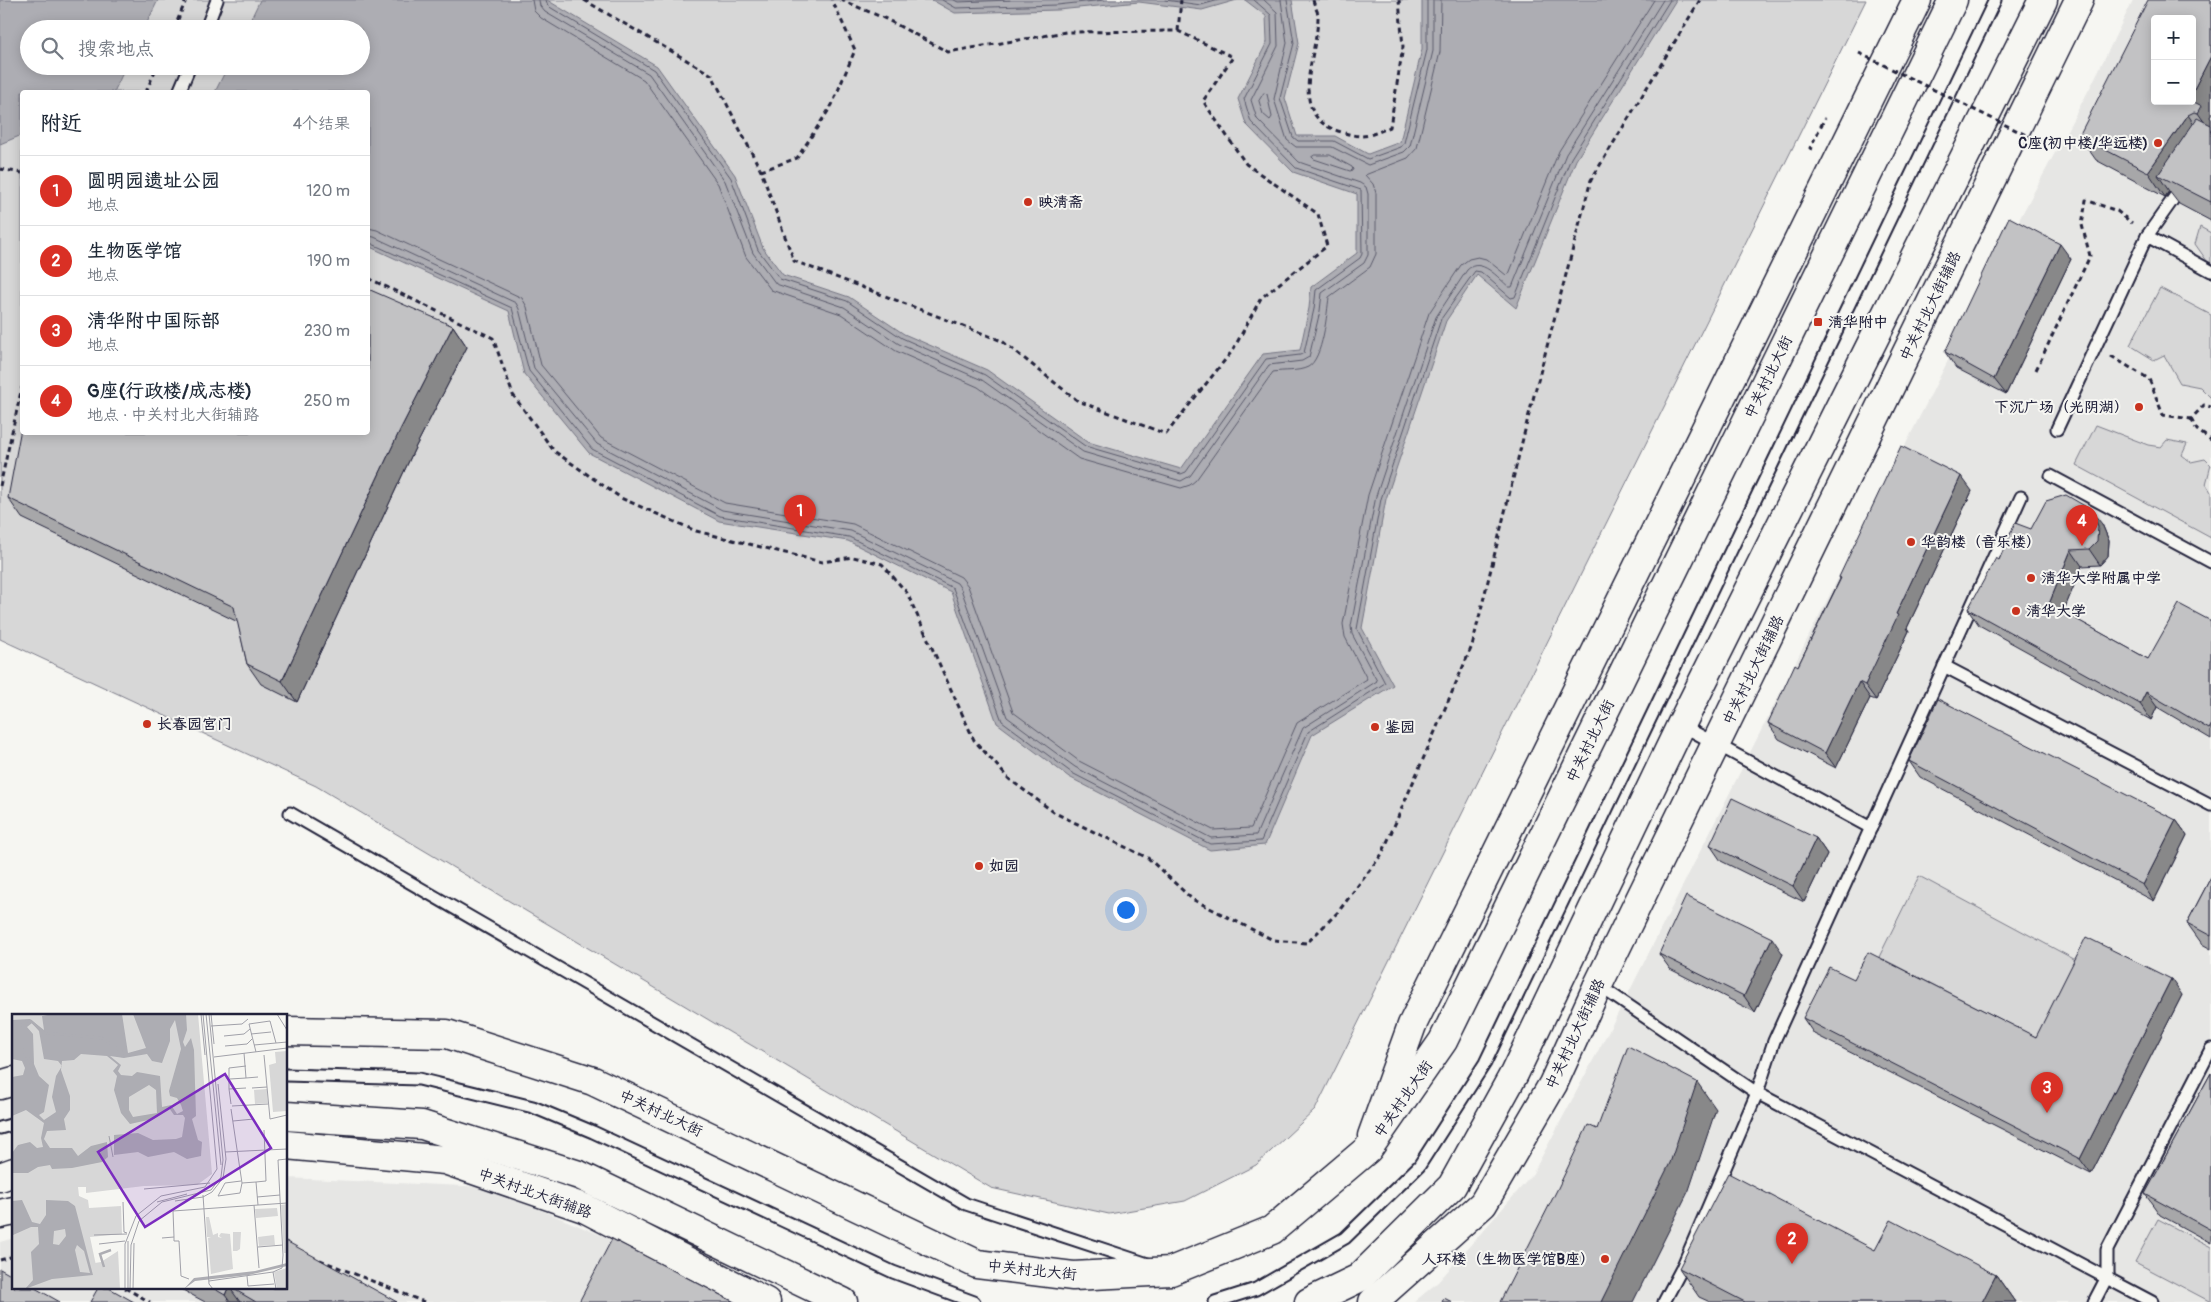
<!DOCTYPE html>
<html lang="zh">
<meta charset="utf-8">
<style>
:root{--surface:#fff;--page:#f2f2f3;--text:#1f2937;--muted:#747a83;--line:#e0e1e3;--accent:#d93025}
body{margin:0;font-family:Pangolin,"LXGW WenKai TC",sans-serif;background:var(--page);color:var(--text)}
.controls{position:absolute;right:15px;top:15px;display:grid;overflow:hidden;border-radius:5px;box-shadow:0 2px 12px #0003}
.controls button{width:45px;height:45px;display:grid;place-items:center;padding:0;border:0;border-bottom:1px solid var(--line);background:var(--surface);color:var(--text);font:25px sans-serif}
.you{position:absolute;left:1125px;top:909px;width:18px;height:18px;margin:-12px;border:4px solid #fff;border-radius:50%;background:#1a73e8;box-shadow:0 0 0 8px #1a73e833}
.badge{display:grid;place-items:center;width:32px;height:32px;border-radius:50%;background:var(--accent);color:#fff;font-size:16px;font-weight:700}
.pin{position:absolute;translate:-50% -41px;filter:drop-shadow(0 1px 2px #0008)}
.pin::after{content:'';position:absolute;top:26px;width:18px;height:15px;background:inherit;clip-path:polygon(0 0,100% 0,50% 100%)}
.list{margin:0;padding:0;list-style:none}
h2{display:flex;justify-content:space-between;align-items:center;height:65px;margin:0;padding:0 20px;font-size:21px}
h2 small{font-size:16px;font-weight:400;color:var(--muted)}
.list li{display:grid;grid-template-columns:32px 1fr auto;gap:15px;align-items:center;box-sizing:border-box;height:70px;padding:0 20px;border-top:1px solid var(--line)}
.list b{display:block;font-size:19px;white-space:nowrap}
.list p{margin:0;font-size:16px;white-space:nowrap;color:var(--muted)}
.list em{font-size:16px;font-style:normal;color:var(--muted)}
.icon{flex:none;width:28px;height:28px;fill:none;stroke:currentColor;stroke-width:2;stroke-linecap:round;stroke-linejoin:round}
.map{position:relative;flex:none;width:2211px;height:1302px;overflow:hidden}
.search{position:absolute;background:var(--surface);box-shadow:0 2px 12px #0003;left:20px;top:20px;width:350px;height:55px;display:flex;align-items:center;gap:12px;box-sizing:border-box;padding:0 18px;border-radius:28px;color:var(--muted);font-size:19px}
.panel{position:absolute;background:var(--surface);box-shadow:0 2px 12px #0003;left:20px;top:90px;width:350px;height:345px;border-radius:5px}
.map>svg:first-child{display:block}
.built{fill:#e6e6e4;fill-rule:evenodd}
.green{fill:#d7d7d7;stroke:#7c7c89;fill-rule:evenodd}
.water{fill:#adadb3;stroke:#757583}
.lines{fill:none;stroke-linecap:round;stroke-linejoin:round}
.shore{stroke:#5a5a6b;stroke-width:1}
.lane-casing{stroke:#22223b;stroke-width:15}
.secondary-casing{stroke:#22223b;stroke-width:31}
.primary-casing{stroke:#22223b;stroke-width:31}
.path{stroke:#22223b;stroke-width:3;stroke-dasharray:5 4;stroke-linecap:butt}
.lane{stroke:#f6f6f2;stroke-width:11}
.secondary{stroke:#f6f6f2;stroke-width:28}
.primary{stroke:#f6f6f2;stroke-width:28}
.path-bridge{stroke:#22223b;stroke-width:3;stroke-dasharray:5 4;stroke-linecap:butt}
.wall{fill:#a7a7a9;stroke:#22223b}
.shaded-wall{fill:#888889;stroke:#22223b}
.building{fill:#c2c2c4;stroke:#22223b}
.poi-dot{fill:#c8321e;stroke:#f6f6f2;stroke-width:2}
.labels{text-anchor:middle;stroke-width:4;stroke-linejoin:round;paint-order:stroke}
.poi-label{font-size:15px;font-weight:bold;fill:#22223b;stroke:#f6f6f2;text-anchor:start}
.street-label{font-size:15px;fill:#22223b;stroke:#f6f6f2}
.inset-river{fill:none;stroke:#adadb3;stroke-width:2.5}
.inset-road{fill:none;stroke:#a1a1a9;stroke-width:1}
.view{fill:#7b2cbf;fill-opacity:0.15;stroke:#7b2cbf;stroke-width:2.5}
.inset-edge{fill:none;stroke:#22223b;stroke-width:2.5}
</style>
<div class="map">
<svg width="2211" height="1302" viewBox="0 0 2211 1302">
<rect width="100%" height="100%" fill="#f6f6f2"/>
<filter id="ink" filterUnits="userSpaceOnUse"><feTurbulence type="fractalNoise" baseFrequency=".02" numOctaves="2"/><feDisplacementMap in="SourceGraphic" scale="10" xChannelSelector="R" yChannelSelector="G"/><feConvolveMatrix kernelMatrix="1 2 1 2 8 2 1 2 1" color-interpolation-filters="sRGB"/></filter>
<g filter="url(#ink)">
<g class="built">
<path d="M2133,0H2211V1302H1414L1438,1282L1532,1175L1623,1004L2020,218L2093,82ZM2155,19H2192V101H2155Z"/>
<polygon points="286,1178 486,1187 670,1264 739,1302 0,1302 0,1242 14,1238 14,1288 286,1288"/>
</g>
<g class="green">
<path d="M0,0H1866L1315,1110L1256,1165L1185,1201L1109,1214L991,1188L316,786L0,639ZM29,29H361V66H29ZM22,92H368V432H22Z"/>
<polygon points="2200,227 2211,233 2211,263 2207,261 2195,244"/>
<polygon points="2160,288 2211,315 2211,398 2200,387 2180,383 2164,355 2154,360 2130,345"/>
<polygon points="2096,425 2148,445 2161,447 2167,440 2187,444 2182,455 2191,462 2205,459 2211,465 2206,484 2211,492 2211,538 2076,465"/>
<polygon points="1919,876 2085,965 2047,1043 1879,957"/>
<polygon points="2158,1219 2211,1247 2211,1302 2135,1262"/>
</g>
<g class="water">
<polygon points="0,0 158,0 144,29 29,29 29,66 126,66 114,92 22,92 22,135 0,144"/>
<polygon points="260,0 547,0 657,66 735,175 763,248 783,275 849,297 904,334 987,370 1088,442 1181,469 1263,354 1300,350 1309,308 1311,287 1357,253 1357,194 1293,172 1246,124 1238,99 1267,42 1266,16 1245,0 1292,0 1299,43 1285,98 1297,136 1335,136 1368,154 1400,142 1422,49 1422,0 1676,0 1576,160 1516,308 1477,275 1446,321 1386,499 1362,628 1393,685 1312,735 1265,845 1210,850 1069,777 997,723 951,592 848,541 719,521 589,453 524,374 509,311 368,246 368,92 215,92 228,66 361,66 361,29 246,29"/>
<polygon points="932,0 1237,0 1202,10 1139,2 1058,10 955,13"/>
</g>
<g class="lines">
<g class="shore">
<path d="M532,0L534,11L541,18L644,80L718,184L746,257L771,290L841,314L896,351L978,387L1079,459L1181,488L1190,485L1196,480L1273,372C1284,370 1298,372 1308,367C1323,359 1327,313 1329,297L1370,267L1376,254V193L1373,184L1365,175L1408,158L1417,148L1440,52L1441,0"/>
<polyline points="539,0 540,6 545,12 649,74 725,181 753,253 776,284 844,307 899,344 982,380 1083,452 1181,481 1190,476 1269,365 1302,361 1309,357 1320,311 1322,293 1364,263 1368,255 1368,194 1366,187 1360,183 1299,162 1257,119 1251,100 1278,46 1277,12 1264,0"/>
<polyline points="546,0 548,6 654,70 731,178 758,250 780,279 847,301 902,338 985,375 1085,446 1181,474 1186,472 1266,359 1300,355 1304,353 1314,309 1316,290 1360,258 1362,254 1361,190 1296,168 1251,122 1244,99 1272,44 1271,15 1254,0"/>
<polyline points="942,0 956,8 1057,5 1104,0"/>
<polyline points="954,0 958,2 1010,0"/>
<polyline points="1165,0 1201,5 1219,0"/>
<polyline points="1281,0 1287,43 1274,99 1287,140 1296,147 1332,147 1368,165 1404,152 1410,146 1433,51 1433,0"/>
<polyline points="1287,0 1294,43 1280,98 1293,137 1298,141 1334,141 1368,159 1401,147 1404,143 1427,50 1427,0"/>
<polygon points="1264,93 1267,94 1272,117 1270,120 1263,114 1259,101"/>
<polygon points="1315,155 1330,155 1352,167 1353,170 1350,171 1314,159 1312,157"/>
<polyline points="368,228 377,230 522,298 527,307 541,365 601,438 725,503 853,524 961,577 968,586 1013,712 1079,761 1213,830 1251,828 1297,723 1367,679 1345,637 1343,624 1368,495 1429,313 1461,265 1469,259 1478,257 1486,259 1506,275 1509,274 1559,151 1654,0"/>
<path d="M368,236L374,237L516,303L519,309L534,368L597,444L722,510L851,531L957,583L961,589L1007,717L1075,767L1211,838L1256,835L1303,728L1377,681L1352,634L1351,626L1376,496L1436,317L1467,270C1481,256 1498,278 1509,287H1512L1566,154L1663,0"/>
<polyline points="368,242 512,308 529,371 592,449 720,516 849,537 953,588 1002,721 1072,773 1210,844 1261,841 1308,732 1385,683 1357,629 1381,499 1441,319 1475,271 1481,272 1511,298 1515,297 1571,158 1670,0"/>
</g>
<defs>
<g id="lane">
<polyline points="206,29 217,0"/>
<polyline points="179,92 190,66"/>
<polyline points="2147,236 2183,185"/>
<polyline points="2057,429 2147,236 2211,271"/>
<polyline points="2051,476 2211,562"/>
<polyline points="1944,666 2211,805"/>
<polyline points="1681,725 1871,828"/>
<polyline points="290,813 966,1204 1148,1264"/>
<polyline points="1598,985 1757,1093 2152,1302"/>
<polyline points="286,1075 419,1079 533,1107 593,1132 893,1272 974,1302"/>
<polyline points="0,1128 14,1124"/>
<polyline points="1215,1302 1256,1289 1345,1238 1419,1166 1485,1063 1995,0"/>
<polyline points="1664,1302 1682,1268 1757,1093 1774,1041 2021,497"/>
<polyline points="2094,1302 2107,1277 2107,1250 2211,1049"/>
</g>
<g id="secondary">
<polyline points="1372,1136 1412,1025 1917,0"/>
<polyline points="286,1145 445,1160 584,1208 766,1302"/>
<polyline points="0,1214 14,1211"/>
<polyline points="1373,1302 1483,1204 1553,1084 1598,985 2079,0"/>
</g>
<g id="primary">
<polyline points="286,1031 447,1034 593,1081 977,1264 1073,1276 1171,1271 1272,1230 1368,1149 1443,1041 1953,0"/>
<polyline points="0,1085 14,1081"/>
<polyline points="286,1116 422,1125 579,1175 843,1302"/>
<polyline points="0,1177 14,1172"/>
<polyline points="1309,1302 1359,1278 1452,1186 1514,1074 1681,725 2043,0"/>
</g>
</defs>
<use href="#lane" class="lane-casing"/>
<use href="#secondary" class="secondary-casing"/>
<use href="#primary" class="primary-casing"/>
<g class="path">
<polyline points="584,0 712,75 761,171 794,261 1002,341 1078,401 1166,434 1233,350 1261,298 1327,246 1318,214 1246,164 1203,101 1233,57 1178,31 1066,32 948,52 886,19 841,0"/>
<path d="M1313,0C1314,5 1317,10 1318,14C1319,54 1285,113 1338,131C1363,139 1367,137 1390,127L1403,47L1399,0"/>
<polyline points="174,29 186,0"/>
<polyline points="1178,31 1181,0"/>
<polyline points="146,92 157,66"/>
<polyline points="1813,149 1810,148 1825,118"/>
<polyline points="0,169 22,173"/>
<polyline points="761,171 797,158 832,105 855,50 832,0"/>
<polyline points="368,278 493,338 513,395 554,451 621,498 696,531 822,562 853,557 882,564 907,593 974,740 1009,779 1055,813 1148,858 1192,899 1273,940 1307,943 1338,912 1382,854 1472,646 1527,422 1591,180 1700,0"/>
<polyline points="2111,356 2149,379 2163,415 2191,419 2204,405 2211,407"/>
<polyline points="2036,370 2090,256 2082,225 2086,200 2117,211 2132,223"/>
<polyline points="2191,419 2197,430 2211,440"/>
<polyline points="0,486 22,387"/>
<polyline points="0,1260 14,1256"/>
<polyline points="320,1260 424,1302"/>
<polyline points="125,1288 150,1302"/>
</g>
<use href="#lane" class="lane"/>
<use href="#secondary" class="secondary"/>
<use href="#primary" class="primary"/>
<polyline class="path-bridge" points="1859,53 2040,142"/>
</g>
<g class="wall">
<polygon points="2211,0 2211,115 2210,117 2211,119 2211,221 2179,204 2169,191 2165,197 2096,160 2079,136"/>
<polygon points="2071,259 2006,394 1956,368 1945,352"/>
<polygon points="453,326 467,347 414,450 297,702 261,684 247,664 238,622 22,518 8,498"/>
<polygon points="1972,491 1907,628 1909,631 1876,700 1870,698 1836,768 1779,739 1768,723 1798,666 1840,579 1839,577"/>
<polygon points="2102,524 2109,541 2108,556 2100,565 2082,566 2063,612 2148,659 2211,621 2211,739 2157,707 2151,720 1979,625 1968,609 1999,560 2031,529"/>
<polygon points="1909,761 2176,820 2187,835 2154,901 1920,777"/>
<polygon points="1816,838 1827,854 1804,902 1721,861 1710,845"/>
<polygon points="2211,877 2211,949 2202,944 2187,923"/>
<polygon points="1659,954 1783,954 1755,1012 1670,969"/>
<polygon points="1854,979 2036,1037 2182,995 2091,1174 1814,1034 1803,1018"/>
<polygon points="2211,1073 2211,1243 2160,1215 2145,1194"/>
<polygon points="1875,1250 1996,1275 2015,1302 1710,1302 1699,1297 1679,1268"/>
<polygon points="179,1288 286,1288 397,1302 205,1302"/>
</g>
<g class="shaded-wall">
<polygon points="2211,56 2211,115 2210,117 2211,119 2211,132 2198,113 2192,101 2192,93"/>
<polygon points="2188,115 2205,140 2158,175 2169,191 2165,197 2148,172"/>
<polygon points="2060,244 2071,259 2006,394 1994,379"/>
<polygon points="453,326 467,347 414,450 297,702 282,681 400,430"/>
<polygon points="1961,476 1972,491 1907,628 1909,631 1876,700 1865,685 1896,614"/>
<polygon points="2090,509 2102,524 2109,541 2108,556 2100,565 2089,549"/>
<polygon points="2071,550 2082,566 2060,620 2049,604"/>
<polygon points="1859,682 1870,698 1836,768 1825,753"/>
<polygon points="2146,692 2157,707 2151,720 2140,704"/>
<polygon points="2176,820 2187,835 2154,901 2143,885"/>
<polygon points="1816,838 1827,854 1804,902 1793,886"/>
<polygon points="1772,938 1783,954 1755,1012 1744,996"/>
<polygon points="2171,979 2182,995 2091,1174 2080,1159"/>
<polygon points="1697,1082 1716,1109 1689,1190 1633,1302 1601,1302"/>
<polygon points="1996,1275 2015,1302 1982,1302"/>
<polygon points="228,1288 230,1288 240,1302 230,1302 225,1295"/>
</g>
<g class="building">
<polygon points="2148,0 2211,0 2211,56 2192,93 2192,19 2155,19 2155,101 2192,101 2202,106 2198,113 2194,112 2188,115 2148,172 2079,136"/>
<polygon points="2197,118 2211,125 2211,202 2158,175"/>
<polygon points="2009,217 2060,244 1994,379 1945,352"/>
<polygon points="368,289 453,326 400,430 282,681 247,664 234,607 8,498 22,423 22,432 368,432"/>
<polygon points="1901,446 1961,476 1896,614 1898,615 1865,685 1859,682 1825,753 1768,723 1795,664 1798,666 1841,578 1839,577"/>
<polygon points="2066,495 2090,509 2098,526 2097,541 2089,549 2071,550 2049,604 2148,659 2179,604 2211,621 2211,726 2209,729 2146,692 2140,704 1968,609 1996,558 1999,560 2015,523 2031,529 2046,501"/>
<polygon points="1938,699 2176,820 2143,885 1909,761"/>
<polygon points="1732,798 1816,838 1793,886 1710,845"/>
<polygon points="2211,877 2211,936 2187,923"/>
<polygon points="1686,896 1772,938 1744,996 1659,954"/>
<polygon points="2086,937 2171,979 2080,1159 1803,1018 1829,967 1854,979 1868,952 2036,1037"/>
<polygon points="1628,1046 1697,1082 1670,1163 1601,1302 1500,1302 1558,1188 1588,1125 1597,1129"/>
<polygon points="2211,1073 2211,1230 2145,1194"/>
<polygon points="1728,1173 1875,1250 1891,1220 1996,1275 1982,1302 1745,1302 1679,1268"/>
<polygon points="612,1239 734,1302 579,1302"/>
<polygon points="286,1241 397,1302 256,1302 232,1288 286,1288"/>
<polygon points="0,1269 14,1277 14,1288 35,1288 60,1302 0,1302"/>
<polygon points="98,1288 109,1288 134,1302 90,1302"/>
<polygon points="213,1288 228,1288 225,1295"/>
<polygon points="1444,1298 1452,1302 1442,1302"/>
</g>
</g>
<g class="poi-dot">
<circle cx="2158" cy="143" r="5"/>
<circle cx="1028" cy="202" r="5"/>
<rect x="1813" y="317" width="10" height="10" rx="2.5"/>
<circle cx="2139" cy="407" r="5"/>
<circle cx="1911" cy="542" r="5"/>
<circle cx="2031" cy="578" r="5"/>
<circle cx="2016" cy="611" r="5"/>
<circle cx="147" cy="724" r="5"/>
<circle cx="1375" cy="727" r="5"/>
<circle cx="979" cy="866" r="5"/>
<circle cx="1605" cy="1259" r="5"/>
</g>
<g class="labels">
<g class="poi-label">
<text x="2148" y="148" text-anchor="end">C座(初中楼/华远楼)</text>
<text x="1038" y="207">映清斋</text>
<text x="1828" y="327">清华附中</text>
<text x="2129" y="412" text-anchor="end">下沉广场（光阴湖）</text>
<text x="1921" y="547">华韵楼（音乐楼）</text>
<text x="2041" y="583">清华大学附属中学</text>
<text x="2026" y="616">清华大学</text>
<text x="157" y="729">长春园宫门</text>
<text x="1385" y="732">鉴园</text>
<text x="989" y="871">如园</text>
<text x="1595" y="1264" text-anchor="end">人环楼（生物医学馆B座）</text>
</g>
<g class="street-label">
<text transform="translate(1930 306) rotate(-64)" y="5">中关村北大街辅路</text>
<text transform="translate(1768 377) rotate(-64)" y="5">中关村北大街</text>
<text transform="translate(1753 670) rotate(-64)" y="5">中关村北大街辅路</text>
<text transform="translate(1590 741) rotate(-64)" y="5">中关村北大街</text>
<text transform="translate(1575 1034) rotate(-65)" y="5">中关村北大街辅路</text>
<text transform="translate(1403 1099) rotate(-55)" y="5">中关村北大街</text>
<text transform="translate(661 1113) rotate(25)" y="5">中关村北大街</text>
<text transform="translate(535 1193) rotate(20)" y="5">中关村北大街辅路</text>
<text transform="translate(1032 1270) rotate(6)" y="5">中关村北大街</text>
</g>
</g>
<g transform="translate(12 1014)">
<rect width="275" height="275" fill="#f6f6f2"/>
<path d="M0,0H186L200,160L185,171L132,172L74,179V173H66L67,182L76,186L77,194L109,192L110,220L78,223L89,275H0ZM275,37V97L261,98L257,51L264,49L263,38ZM255,75L256,89L243,90L242,76ZM275,190V239H272L269,191ZM265,194L266,202L244,204L243,195ZM194,203H197L201,221L206,219V223L210,224L207,222L209,219L218,220L221,255L199,260L196,224L199,223H195ZM221,218H229L228,235L225,237H221ZM262,221L263,231L247,232L246,223ZM106,237L108,275H89L83,249L89,248ZM275,254V275H265L262,258Z" fill="#d7d7d7"/>
<path d="M41,0H110L116,39L134,34L121,0H174L175,16L171,28L173,33L179,24L182,36L184,102L180,105L186,126L190,128L189,142L175,145L162,138L136,143L126,138L102,141V121L126,119L141,126L164,125L170,123L173,104L171,101H162L157,94L141,105L118,110L109,99L102,76L105,62L101,57L106,51L95,42L69,40L62,46L50,47L49,56L58,82V96L52,105L54,116L35,117L32,125L38,134H60L66,142L79,132L95,128L96,143L90,148L60,154L40,155L38,151L26,153L16,159H0V139L6,131L18,128L25,134L31,133L29,124L32,109L14,96L0,102V63L11,61L13,54L10,47L0,45V6L18,5L32,16L30,2ZM163,6L169,35L157,77L158,82L165,84L169,91L171,97L165,100L159,91L150,93L148,62L125,58L120,62L109,61L106,57L109,51L98,42L112,44L135,40L140,47L150,49L158,27V15ZM20,9L27,17L32,45L46,47L50,52L44,62L40,83L44,98L32,106L27,101L32,98L37,71L27,62L22,50L21,20L15,13ZM137,71L144,76L145,99L121,103L117,96V83ZM10,186L20,208L28,210L34,201V186L56,187L63,192L81,261L40,265L13,275L21,266L19,238L27,230L26,213H19L1,221L0,236V187ZM53,215L54,222L47,231L41,230L42,217ZM65,231L72,237L78,259L68,258L63,236ZM275,249V252L237,261L183,267L172,275L182,264L243,257Z" fill="#adadb3" fill-rule="evenodd"/>
<path class="inset-river" d="M0,83L20,58L19,49L1,20L12,8L19,7L32,19L90,24L109,37L111,43M92,253L88,240L99,236"/>
<path class="inset-road" d="M189,0L193,41M194,0L209,151M199,0L202,30M265,0L275,16M237,10L258,7L264,29M237,10L244,38M199,12L230,10L236,5M239,20L259,18M212,22L232,20L238,15M242,31L275,28M213,32L235,30L240,25M232,39L234,64L246,63M252,41L255,73M202,43L275,34M218,65L234,64M240,74L255,73L258,105L275,101M217,75V54L234,52M219,90L217,75L234,74M220,92L256,90M219,95L230,169L228,179L206,182L213,169L229,167M221,107L242,105M97,122L101,143M213,138L275,135M244,168L254,167L252,116M230,169L244,168L246,191M132,175L198,169M191,181L197,270L201,275M245,183L268,181M163,187L191,183L200,178L211,164L214,145L206,70M111,188L112,218L115,219M145,188L175,180M242,191L247,254M82,221L115,220M162,223V227H167L169,262L177,265M150,224L162,223L161,197L275,189M87,230L113,227M246,233L271,231M235,262L236,272L262,270M197,267L261,258M113,275V230L124,202L149,182L193,173L205,155L191,0M116,275V227M118,275L119,231L127,207L150,188L199,176L209,163L211,146L197,0M121,275L122,229M264,275L261,258L270,254L271,241L266,146L275,145"/>
<path class="view" d="M213,60L259,134L133,213L86,138Z"/>
<rect width="275" height="275" class="inset-edge"/>
</g>
</svg>
<div class="controls">
<button>+</button>
<button>−</button>
</div>
<div class="you"></div>
<div class="pin badge" style="left:800px;top:536px">1</div>
<div class="pin badge" style="left:1792px;top:1264px">2</div>
<div class="pin badge" style="left:2047px;top:1113px">3</div>
<div class="pin badge" style="left:2082px;top:546px">4</div>
<div class="search"><svg class="icon" aria-label="search" viewBox="0 0 24 24"><circle cx="10" cy="10" r="6"/><path d="M15 15l6 6"/></svg>搜索地点</div>
<section class="panel">
<h2>附近<small>4个结果</small></h2>
<ul class="list">
<li><span class="badge">1</span><div><b>圆明园遗址公园</b><p>地点</p></div><em>120 m</em></li>
<li><span class="badge">2</span><div><b>生物医学馆</b><p>地点</p></div><em>190 m</em></li>
<li><span class="badge">3</span><div><b>清华附中国际部</b><p>地点</p></div><em>230 m</em></li>
<li><span class="badge">4</span><div><b>G座(行政楼/成志楼)</b><p>地点 · 中关村北大街辅路</p></div><em>250 m</em></li>
</ul>
</section>
</div>
